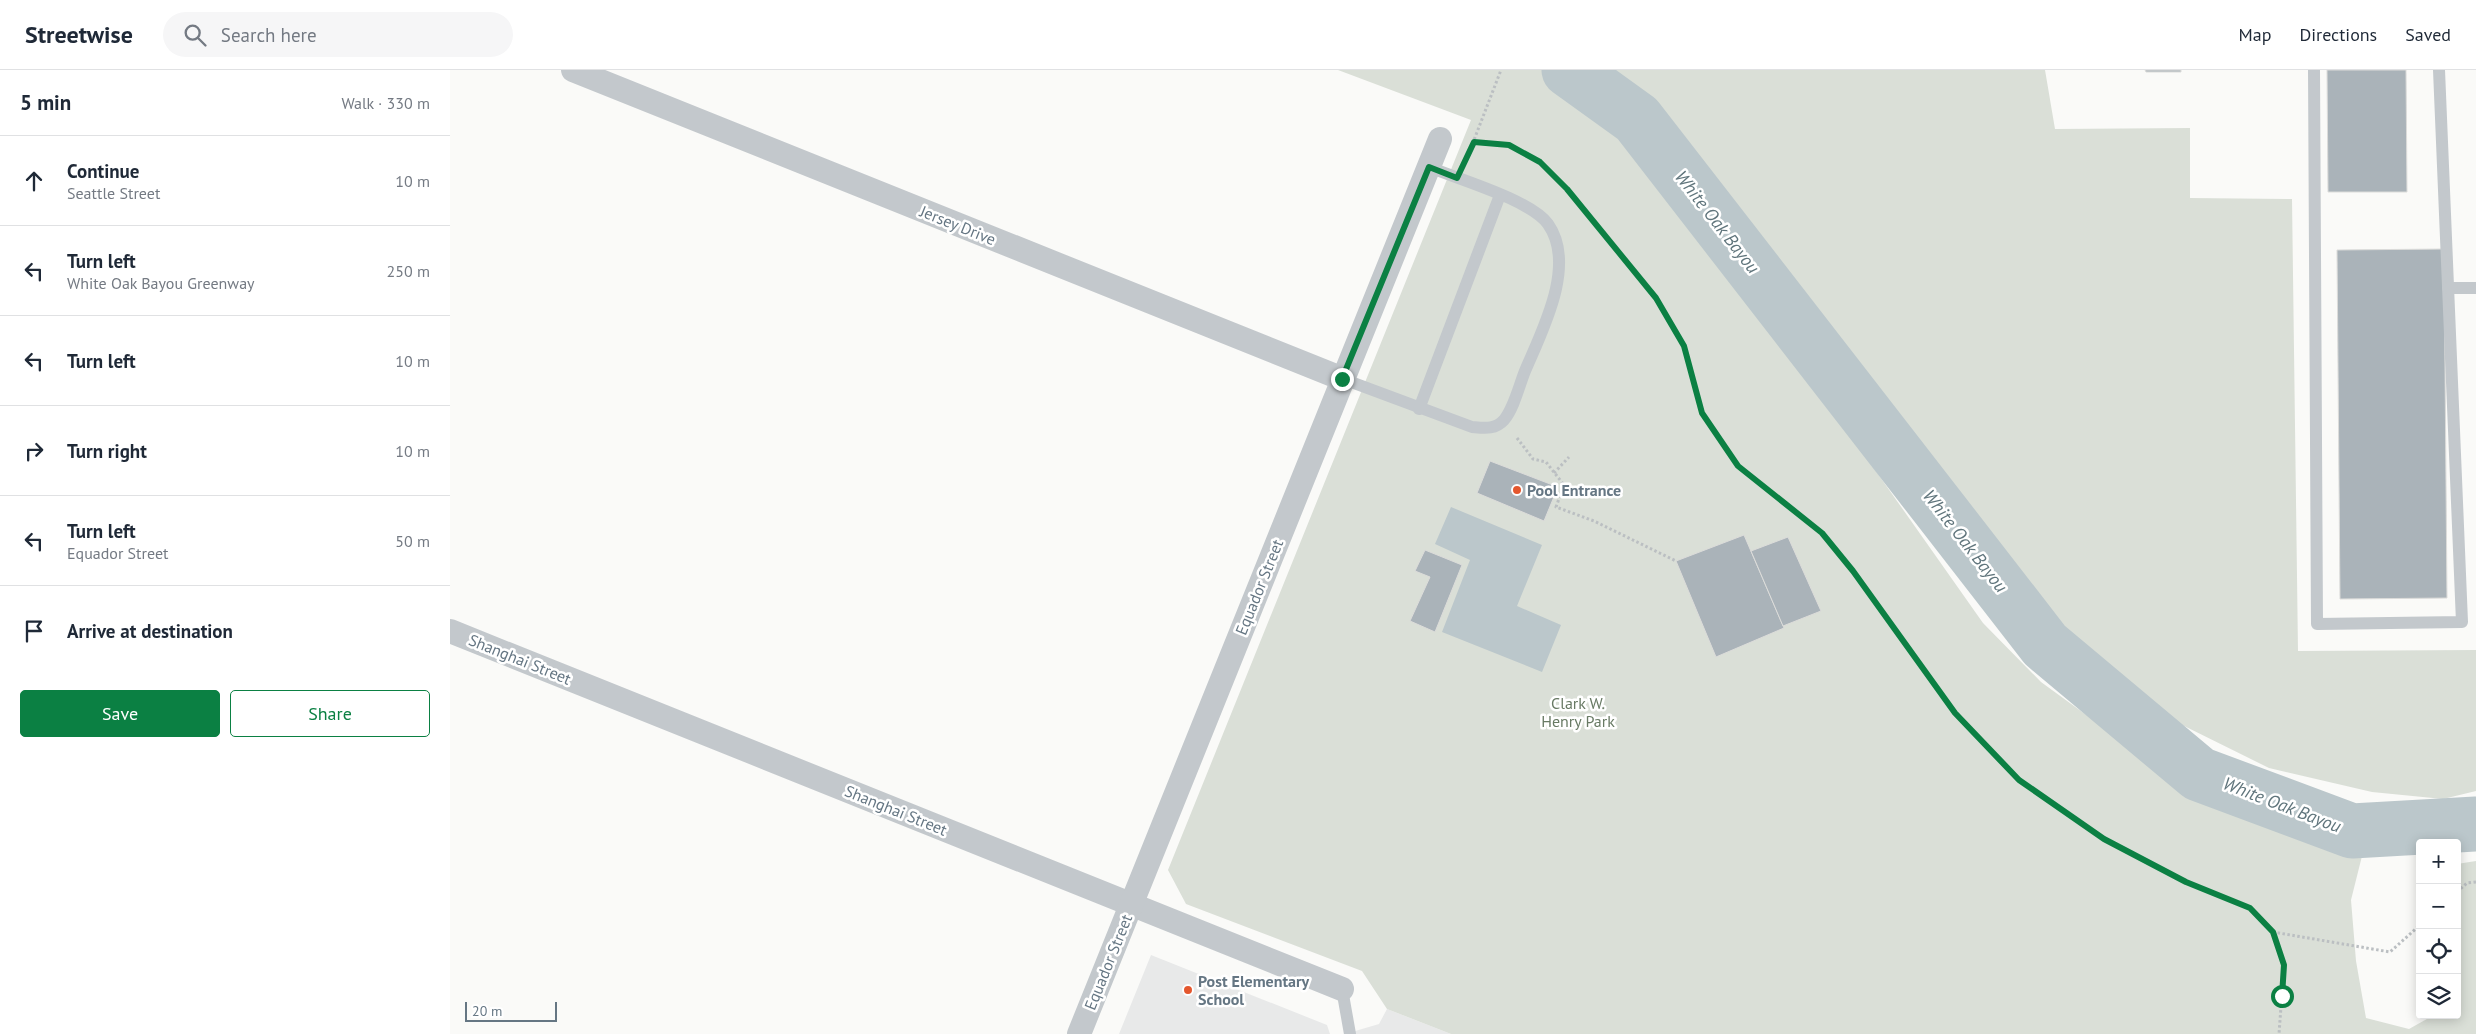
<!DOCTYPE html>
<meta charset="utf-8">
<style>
:root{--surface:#fff;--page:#f6f6f7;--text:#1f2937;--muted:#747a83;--line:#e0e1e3;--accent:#0b8043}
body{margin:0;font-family:"PT Sans",sans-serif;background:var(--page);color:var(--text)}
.controls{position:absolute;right:15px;bottom:15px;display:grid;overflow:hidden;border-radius:5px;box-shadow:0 2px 12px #0003}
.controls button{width:45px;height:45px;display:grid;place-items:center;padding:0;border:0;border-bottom:1px solid var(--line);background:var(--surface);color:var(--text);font:25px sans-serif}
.scale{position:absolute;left:15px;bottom:12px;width:92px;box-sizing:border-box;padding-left:5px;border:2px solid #657683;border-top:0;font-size:14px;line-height:18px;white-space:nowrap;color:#657683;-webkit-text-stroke:4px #fff;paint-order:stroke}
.stop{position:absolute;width:15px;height:15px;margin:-11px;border:4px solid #0b8043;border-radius:50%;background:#fff}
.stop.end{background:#0b8043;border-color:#fff;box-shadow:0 1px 5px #0008}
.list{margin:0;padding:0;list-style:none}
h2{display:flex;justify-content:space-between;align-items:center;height:65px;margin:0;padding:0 20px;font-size:21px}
h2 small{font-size:16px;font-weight:400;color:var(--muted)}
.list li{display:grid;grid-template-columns:32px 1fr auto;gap:15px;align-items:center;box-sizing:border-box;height:90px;padding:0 20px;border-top:1px solid var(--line)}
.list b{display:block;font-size:19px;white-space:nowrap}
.list p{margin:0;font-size:16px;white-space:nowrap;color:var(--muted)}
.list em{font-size:16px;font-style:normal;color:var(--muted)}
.actions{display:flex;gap:10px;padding:15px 20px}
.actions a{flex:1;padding:11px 0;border:1px solid var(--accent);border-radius:5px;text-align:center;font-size:18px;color:var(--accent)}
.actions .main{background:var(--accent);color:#fff}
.icon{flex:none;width:28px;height:28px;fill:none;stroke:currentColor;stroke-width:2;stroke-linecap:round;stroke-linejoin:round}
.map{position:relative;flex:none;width:2026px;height:964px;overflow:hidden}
header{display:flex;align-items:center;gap:30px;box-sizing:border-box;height:70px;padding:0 25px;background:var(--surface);border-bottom:1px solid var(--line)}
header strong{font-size:24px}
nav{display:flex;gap:28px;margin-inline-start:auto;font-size:18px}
.search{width:350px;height:45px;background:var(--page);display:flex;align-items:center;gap:12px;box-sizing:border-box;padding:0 18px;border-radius:28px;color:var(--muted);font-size:19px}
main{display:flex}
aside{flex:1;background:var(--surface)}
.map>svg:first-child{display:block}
.built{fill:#e8e9e9}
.green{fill:#dadfd7}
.water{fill:#bbc7cb}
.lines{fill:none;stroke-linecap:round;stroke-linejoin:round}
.river{stroke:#bbc7cb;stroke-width:55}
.building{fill:#aab3b9;stroke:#dcdcda}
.path{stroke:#bbbfc2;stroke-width:3;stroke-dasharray:2.5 2.5;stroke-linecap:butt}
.service{stroke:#c3c8cc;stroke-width:12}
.minor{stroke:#c3c8cc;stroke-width:24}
.route{stroke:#0b8043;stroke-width:6}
.poi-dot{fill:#e4572e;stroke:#fff;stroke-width:2}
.labels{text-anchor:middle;stroke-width:5;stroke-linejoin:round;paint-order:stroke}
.street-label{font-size:16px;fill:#657683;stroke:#fff}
.poi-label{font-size:16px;font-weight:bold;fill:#657683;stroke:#fff;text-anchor:start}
.park-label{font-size:16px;fill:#687a64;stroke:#fff}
.water-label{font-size:18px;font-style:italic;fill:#60757c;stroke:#fff}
</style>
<header>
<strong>Streetwise</strong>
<div class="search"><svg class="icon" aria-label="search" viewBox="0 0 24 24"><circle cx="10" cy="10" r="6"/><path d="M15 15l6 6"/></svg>Search here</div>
<nav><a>Map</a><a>Directions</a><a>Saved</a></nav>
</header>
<main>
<aside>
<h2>5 min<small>Walk · 330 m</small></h2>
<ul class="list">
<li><svg class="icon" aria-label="ahead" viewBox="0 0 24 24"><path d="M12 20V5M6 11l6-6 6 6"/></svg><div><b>Continue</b><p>Seattle Street</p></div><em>10 m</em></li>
<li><svg class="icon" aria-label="left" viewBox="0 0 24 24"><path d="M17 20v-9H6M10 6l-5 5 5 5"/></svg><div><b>Turn left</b><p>White Oak Bayou Greenway</p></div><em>250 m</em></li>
<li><svg class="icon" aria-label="left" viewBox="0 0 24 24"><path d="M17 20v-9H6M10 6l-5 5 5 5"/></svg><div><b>Turn left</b></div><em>10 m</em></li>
<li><svg class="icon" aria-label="right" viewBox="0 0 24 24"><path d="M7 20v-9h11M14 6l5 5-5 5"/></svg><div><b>Turn right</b></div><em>10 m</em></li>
<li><svg class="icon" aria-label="left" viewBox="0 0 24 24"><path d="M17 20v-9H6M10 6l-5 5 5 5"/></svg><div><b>Turn left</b><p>Equador Street</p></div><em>50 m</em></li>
<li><svg class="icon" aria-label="arrive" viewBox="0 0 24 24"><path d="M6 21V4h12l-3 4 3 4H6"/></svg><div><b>Arrive at destination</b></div></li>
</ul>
<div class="actions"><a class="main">Save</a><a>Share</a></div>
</aside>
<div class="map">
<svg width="2026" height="964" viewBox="0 0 2026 964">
<rect width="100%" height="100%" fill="#fafaf8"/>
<g class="built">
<polygon points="701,885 877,955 880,964 669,964"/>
<polygon points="937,939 1001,964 895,964 929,954"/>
</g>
<g class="green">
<polygon points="888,0 1092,0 1103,6 1175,68 1263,170 1533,553 1591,612 1683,679 1753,722 1812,742 1916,770 1901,830 1906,891 1916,948 1959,959 1984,945 2007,945 2007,794 2026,791 2026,964 1001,964 937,939 912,901 736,834 718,800 1021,50"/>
<polygon points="1160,0 1595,0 1605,59 1740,58 1740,128 1842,129 1848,581 2026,580 2026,721 1993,729 1922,722 1819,698 1714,646 1608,565 1531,483 1242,86 1178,11"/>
</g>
<polygon class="water" points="1001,437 1092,475 1067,536 1111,555 1092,602 992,562 1020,490 985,474"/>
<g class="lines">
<polyline class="river" points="1119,0 1187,49 1595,575 1749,704 1902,761 2026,754"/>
</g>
<g class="building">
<polygon points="1695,0 1731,0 1731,2 1696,2"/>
<polygon points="1877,0 1956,0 1957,122 1878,122"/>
<polygon points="1994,179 1997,528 1890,529 1887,180"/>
<polygon points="1040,391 1108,417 1094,451 1027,423"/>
<polygon points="1294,465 1334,558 1266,587 1226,491"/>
<polygon points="1338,467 1371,541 1333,556 1301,481"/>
<polygon points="975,480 1012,495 985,562 960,551 980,507 965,501"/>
</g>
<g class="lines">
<g class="path">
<polyline points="1024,72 1059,75 1090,92 1117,119 1206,228 1233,276 1252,343 1288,396 1372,463 1403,501 1505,643 1569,710 1655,769 1736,811 1800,838 1823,862 1940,882 1970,855"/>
<polyline points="1017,88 1051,0"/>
<polyline points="1067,368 1083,389 1096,392 1114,415 1106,437 1144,451 1226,491"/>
<polyline points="1104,403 1119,387"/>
<polyline points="2007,822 2017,813 2026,812"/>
<polyline points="1823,862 1834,895 1829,964"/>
</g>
<g class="service">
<polyline points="1864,0 1867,554 2012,552 1989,0"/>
<polyline points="1998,218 2026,218"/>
<path d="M893,309L1022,357C1034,358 1045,360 1054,350C1064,338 1069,316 1075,301C1092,261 1127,195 1098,154C1081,130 1008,109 979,97"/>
<polyline points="969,339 1050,125"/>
<polyline points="892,919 900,964"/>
</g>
<g class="minor">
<polyline points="123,0 893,309"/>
<polyline points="0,561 892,919"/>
<polyline points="629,964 990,69"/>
</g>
</g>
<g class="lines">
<polyline class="route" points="892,309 979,97 1007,108 1024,72 1059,75 1090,92 1117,119 1206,228 1234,276 1252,343 1288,396 1372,463 1403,501 1505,643 1569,710 1654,769 1736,812 1800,838 1823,862 1834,895 1832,926"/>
</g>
<g class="poi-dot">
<circle cx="1067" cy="420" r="5"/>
<circle cx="738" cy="920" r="5"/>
</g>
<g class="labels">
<g class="street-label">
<text transform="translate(508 155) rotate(22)" y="6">Jersey Drive</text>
<text transform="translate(809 517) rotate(-68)" y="6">Equador Street</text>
<text transform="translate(70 589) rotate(22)" y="6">Shanghai Street</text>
<text transform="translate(446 740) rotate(22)" y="6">Shanghai Street</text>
<text transform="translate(658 892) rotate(-68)" y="6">Equador Street</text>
</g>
<g class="poi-label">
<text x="1077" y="426">Pool Entrance</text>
<text x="748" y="917">Post Elementary<tspan x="748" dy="18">School</tspan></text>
</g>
<g class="park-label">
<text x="1128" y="639">Clark W.<tspan x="1128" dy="18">Henry Park</tspan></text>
</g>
<g class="water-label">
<text transform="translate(1267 152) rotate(52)" y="6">White Oak Bayou</text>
<text transform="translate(1515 471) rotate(52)" y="6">White Oak Bayou</text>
<text transform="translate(1832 735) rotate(21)" y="6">White Oak Bayou</text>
</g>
</g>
</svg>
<div class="controls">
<button>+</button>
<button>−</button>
<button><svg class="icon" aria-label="locate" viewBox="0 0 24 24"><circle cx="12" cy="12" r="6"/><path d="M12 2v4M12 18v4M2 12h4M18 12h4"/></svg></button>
<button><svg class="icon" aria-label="layers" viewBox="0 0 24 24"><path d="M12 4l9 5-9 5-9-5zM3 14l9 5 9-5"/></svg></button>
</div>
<div class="scale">20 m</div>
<div class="stop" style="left:1832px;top:926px"></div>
<div class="stop end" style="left:892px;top:309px"></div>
</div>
</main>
